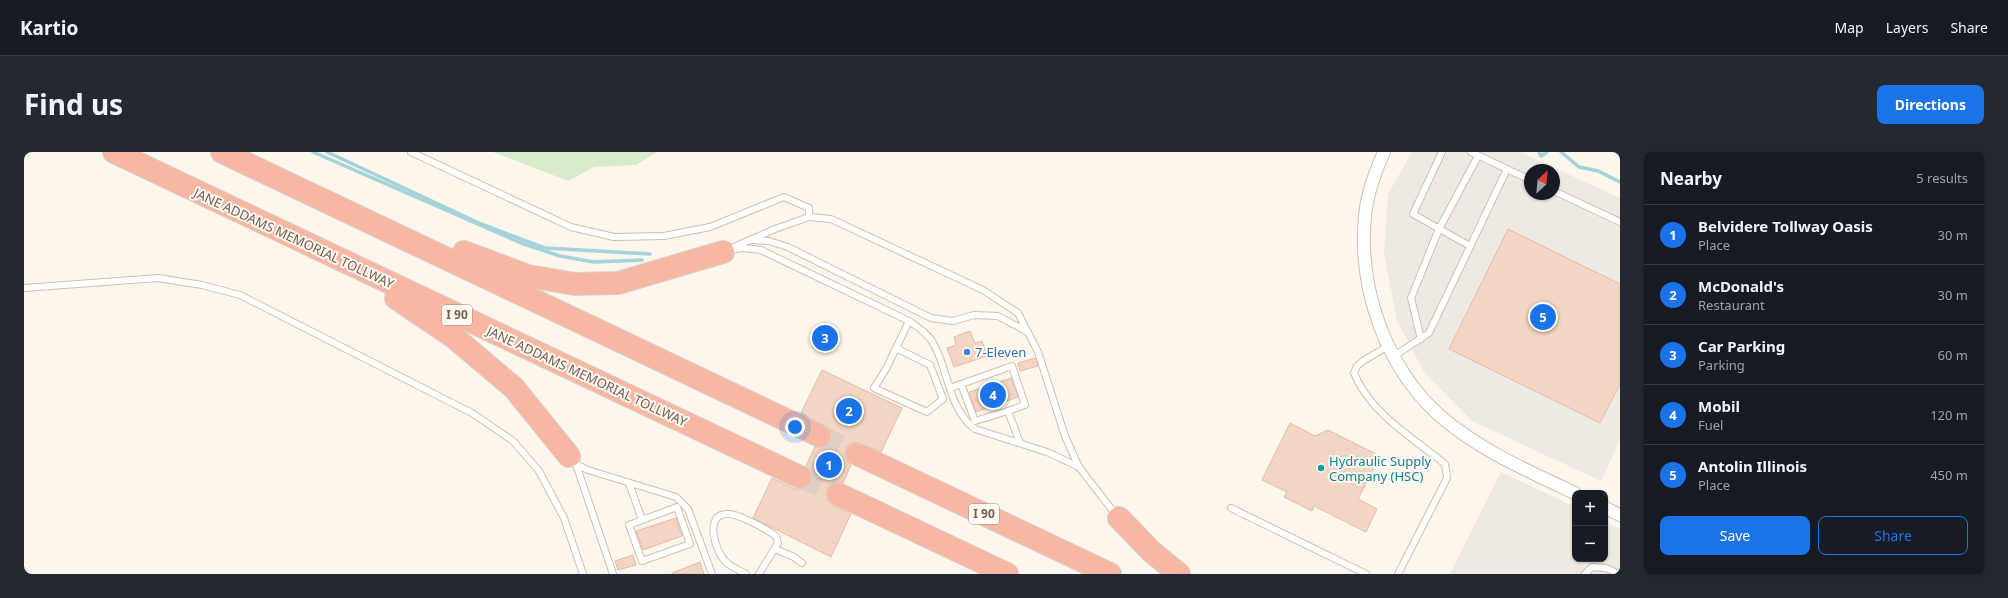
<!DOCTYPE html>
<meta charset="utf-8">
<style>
:root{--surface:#171b24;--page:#242831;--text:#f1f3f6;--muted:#9ea1a6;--line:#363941;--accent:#1a73e8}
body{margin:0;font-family:"Noto Sans",sans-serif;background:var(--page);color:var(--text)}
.controls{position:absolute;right:12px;bottom:12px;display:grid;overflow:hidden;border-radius:8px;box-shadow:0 1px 3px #0004}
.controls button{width:36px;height:36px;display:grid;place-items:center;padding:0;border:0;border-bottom:1px solid var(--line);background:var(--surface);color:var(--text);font:20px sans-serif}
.compass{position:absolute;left:1500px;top:12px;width:36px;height:36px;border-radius:50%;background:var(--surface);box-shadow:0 1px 3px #0004;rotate:26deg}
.you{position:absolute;left:771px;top:275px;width:14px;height:14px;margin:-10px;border:3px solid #fff;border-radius:50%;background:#1a73e8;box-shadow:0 0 0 6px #1a73e833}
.badge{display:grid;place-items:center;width:26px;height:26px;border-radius:50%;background:var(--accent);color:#fff;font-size:13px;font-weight:700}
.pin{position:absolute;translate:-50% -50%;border:2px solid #fff;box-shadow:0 1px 4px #0006}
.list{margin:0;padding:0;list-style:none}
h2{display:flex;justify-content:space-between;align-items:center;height:52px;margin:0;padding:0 16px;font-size:17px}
h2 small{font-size:13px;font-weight:400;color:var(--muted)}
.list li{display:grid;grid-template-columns:26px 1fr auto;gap:12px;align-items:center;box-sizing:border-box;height:60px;padding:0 16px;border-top:1px solid var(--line)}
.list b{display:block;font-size:15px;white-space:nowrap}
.list p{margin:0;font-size:13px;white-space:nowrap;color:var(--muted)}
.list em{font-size:13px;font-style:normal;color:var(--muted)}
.actions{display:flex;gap:8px;padding:12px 16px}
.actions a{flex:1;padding:9px 0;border:1px solid var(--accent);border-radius:8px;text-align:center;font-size:14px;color:var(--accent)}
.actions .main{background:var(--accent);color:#fff}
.map{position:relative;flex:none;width:1596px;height:422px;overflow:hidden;border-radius:8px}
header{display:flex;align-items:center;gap:24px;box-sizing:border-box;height:56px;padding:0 20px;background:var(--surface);border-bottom:1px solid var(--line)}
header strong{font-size:19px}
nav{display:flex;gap:22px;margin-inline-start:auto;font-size:14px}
.intro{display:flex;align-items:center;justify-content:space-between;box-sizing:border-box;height:96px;padding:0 24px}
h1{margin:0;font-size:28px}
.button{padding:10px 18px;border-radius:8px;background:var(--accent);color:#fff;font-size:14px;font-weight:700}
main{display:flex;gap:24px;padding:0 24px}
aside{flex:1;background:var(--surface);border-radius:8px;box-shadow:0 1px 3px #0004}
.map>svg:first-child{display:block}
.industrial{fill:#efe9e4;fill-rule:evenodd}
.green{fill:#d8ecc9}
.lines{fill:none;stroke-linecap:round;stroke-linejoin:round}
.stream{stroke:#a5d3da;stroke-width:3.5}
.building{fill:#f3d5c3;stroke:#e6bba3}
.motorway-tunnel{stroke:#dcd0c4;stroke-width:22;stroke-dasharray:22 11;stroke-linecap:butt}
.service-casing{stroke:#d1beb0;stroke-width:8}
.minor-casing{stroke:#d1beb0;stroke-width:14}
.motorway-casing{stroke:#dad1cd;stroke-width:24}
.service{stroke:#fff;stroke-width:6}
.minor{stroke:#fff;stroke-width:12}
.motorway{stroke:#f7b7a3;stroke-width:22}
.shop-dot{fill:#3f7fe0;stroke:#fffaf3;stroke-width:1.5}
.culture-dot{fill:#0f9aa8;stroke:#fffaf3;stroke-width:1.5}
.labels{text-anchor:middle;stroke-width:4;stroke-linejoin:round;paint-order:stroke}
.shield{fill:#fffaf3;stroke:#a28b7f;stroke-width:1}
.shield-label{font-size:12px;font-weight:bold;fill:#7a5c4d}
.street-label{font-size:13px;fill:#7a5c4d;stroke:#fffaf3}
.shop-label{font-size:13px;fill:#366cbe;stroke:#fffaf3;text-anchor:start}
.culture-label{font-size:13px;fill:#0d838f;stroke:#fffaf3;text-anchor:start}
</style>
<header>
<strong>Kartio</strong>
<nav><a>Map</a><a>Layers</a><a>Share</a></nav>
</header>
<div class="intro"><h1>Find us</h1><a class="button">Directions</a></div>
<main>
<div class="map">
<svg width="1596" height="422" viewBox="0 0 1596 422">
<rect width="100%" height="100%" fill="#fdf6ec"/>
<g class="industrial">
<path d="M1388,0H1496L1596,46V288L1577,329L1448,269L1400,220L1373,169L1360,101L1364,42ZM1506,18H1530V42H1506Z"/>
<polygon points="1477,320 1551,355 1551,407 1581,407 1581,370 1596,377 1596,422 1426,422"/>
</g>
<polygon class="green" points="469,0 633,0 612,13 570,15 544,29"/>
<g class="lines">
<g class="stream">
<polyline points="289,0 497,91 536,104 570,110 618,108"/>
<polyline points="303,0 457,72 521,96 626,102"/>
<polyline points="1515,0 1517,4 1523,0"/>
<polyline points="1537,0 1555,15 1574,19 1596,30"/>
</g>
</g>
<g class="building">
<polygon points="1484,77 1596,132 1596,232 1576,271 1425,197"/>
<polygon points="946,179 951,191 958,189 963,204 930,215 923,196 932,193 930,185"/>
<polygon points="1011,206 1014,214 996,219 994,211"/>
<polygon points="798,218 878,256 857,300 832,290 826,292 822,296 821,303 823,309 827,313 819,331 813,330 807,332 803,337 802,343 808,353 827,362 807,405 729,366 748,326 771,337 777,337 783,335 787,330 788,324 786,318 782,314 791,295 797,296 803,294 807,289 808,283 806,277 777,261"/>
<polygon points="987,226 994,245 952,260 945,240"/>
<polygon points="1266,271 1291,284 1304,278 1356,304 1334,347 1353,357 1342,380 1290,354 1288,359 1260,345 1263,340 1238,328"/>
<polygon points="652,366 658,384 619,398 612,379"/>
<polygon points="609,403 612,413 594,418 591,409"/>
<polygon points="676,410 680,422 648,422 648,421"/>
</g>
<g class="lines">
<g class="motorway-tunnel">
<polyline points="796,284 833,302"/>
<polyline points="776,325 814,342"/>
</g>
<defs>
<g id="service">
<polyline points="387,0 547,75 590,85 640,84 686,75 760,45 785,56 785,65"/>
<polyline points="1418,0 1389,62 1446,94"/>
<polyline points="1447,0 1506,28"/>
<polyline points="1530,39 1596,70"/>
<polyline points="728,88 745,89 764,95 907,166 929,169 950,163 974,164 1004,180"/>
<polyline points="710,95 751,77 785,65 807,67 959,138 994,161 1014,200 1041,284 1055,315"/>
<path d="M702,99L718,96L737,98L885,169C893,175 902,180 908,189C925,216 923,256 951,277L1023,300L1055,315L1092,363"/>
<polyline points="0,136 134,126 178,133 216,143 448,261 489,289 515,319 540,366 559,422"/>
<polyline points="1397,187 1387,146 1415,77 1454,4"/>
<path d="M1364,194L1339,209L1333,214L1330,221C1346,261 1388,285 1421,312L1423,326L1374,422"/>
<polyline points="872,196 906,213 919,247 903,260 850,236 862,217 885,169"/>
<polyline points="1370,204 1405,181 1483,17"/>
<polyline points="937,232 951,269 984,259 996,291"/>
<polyline points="926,236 988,214 1001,253 984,259"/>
<polyline points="547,307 552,312 564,318 652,345 664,357 688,422"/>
<polyline points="552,312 589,422"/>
<polyline points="605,331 618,368"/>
<polygon points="653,355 666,392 618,409 605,373"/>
<polyline points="1207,356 1342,422"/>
<polyline points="751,397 770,405 778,411"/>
<path d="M722,422C716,418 706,415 701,409C692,400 680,365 701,362C712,360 742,377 752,384L754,391L735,422"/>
<polyline points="1561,422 1568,415 1582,416 1595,422"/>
</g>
<g id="minor">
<path d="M1360,0C1351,20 1343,42 1341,64C1334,136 1361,214 1415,263C1455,298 1504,319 1551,341"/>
<polyline points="1581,356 1596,363"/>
</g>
<g id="motorway">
<polyline points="90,0 776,325"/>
<polyline points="198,0 796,284"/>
<polyline points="440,100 504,124 551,132 594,131 699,100"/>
<polyline points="372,146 431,186 490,236 545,304"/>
<polyline points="833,302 1086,422"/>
<polyline points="814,342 983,422"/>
<polyline points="1095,366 1128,400 1155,422"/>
</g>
</defs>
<use href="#service" class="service-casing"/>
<use href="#minor" class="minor-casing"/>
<use href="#motorway" class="motorway-casing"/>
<use href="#service" class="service"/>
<use href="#minor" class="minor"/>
<use href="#motorway" class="motorway"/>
</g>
<circle class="shop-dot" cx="943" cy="200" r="4"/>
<circle class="culture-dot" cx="1297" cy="316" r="4"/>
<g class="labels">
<g class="shield">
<rect x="418" y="153" width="30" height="20" rx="3"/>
<rect x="945" y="352" width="30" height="20" rx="3"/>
</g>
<g class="shield-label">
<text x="433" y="167">I 90</text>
<text x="960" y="366">I 90</text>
</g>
<g class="street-label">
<text transform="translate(270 86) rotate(25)" y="5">JANE ADDAMS MEMORIAL TOLLWAY</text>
<text transform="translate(563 224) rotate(25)" y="5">JANE ADDAMS MEMORIAL TOLLWAY</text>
</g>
<g class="shop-label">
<text x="951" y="205">7-Eleven</text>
</g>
<g class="culture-label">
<text x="1305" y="314">Hydraulic Supply<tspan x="1305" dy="15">Company (HSC)</tspan></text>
</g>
</g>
</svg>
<div class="controls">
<button>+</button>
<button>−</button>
</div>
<svg class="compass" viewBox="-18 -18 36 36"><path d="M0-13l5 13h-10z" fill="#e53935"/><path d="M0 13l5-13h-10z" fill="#9ea1a6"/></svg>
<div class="you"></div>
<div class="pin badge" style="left:805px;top:313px">1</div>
<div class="pin badge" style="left:825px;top:259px">2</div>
<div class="pin badge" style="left:801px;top:186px">3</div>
<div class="pin badge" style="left:969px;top:243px">4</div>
<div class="pin badge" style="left:1519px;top:165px">5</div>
</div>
<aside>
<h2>Nearby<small>5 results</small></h2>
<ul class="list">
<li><span class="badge">1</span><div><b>Belvidere Tollway Oasis</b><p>Place</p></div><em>30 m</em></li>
<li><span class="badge">2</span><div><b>McDonald's</b><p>Restaurant</p></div><em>30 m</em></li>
<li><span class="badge">3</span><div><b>Car Parking</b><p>Parking</p></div><em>60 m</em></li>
<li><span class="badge">4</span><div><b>Mobil</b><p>Fuel</p></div><em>120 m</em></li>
<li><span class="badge">5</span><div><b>Antolin Illinois</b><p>Place</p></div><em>450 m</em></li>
</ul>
<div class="actions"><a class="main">Save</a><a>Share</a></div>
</aside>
</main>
